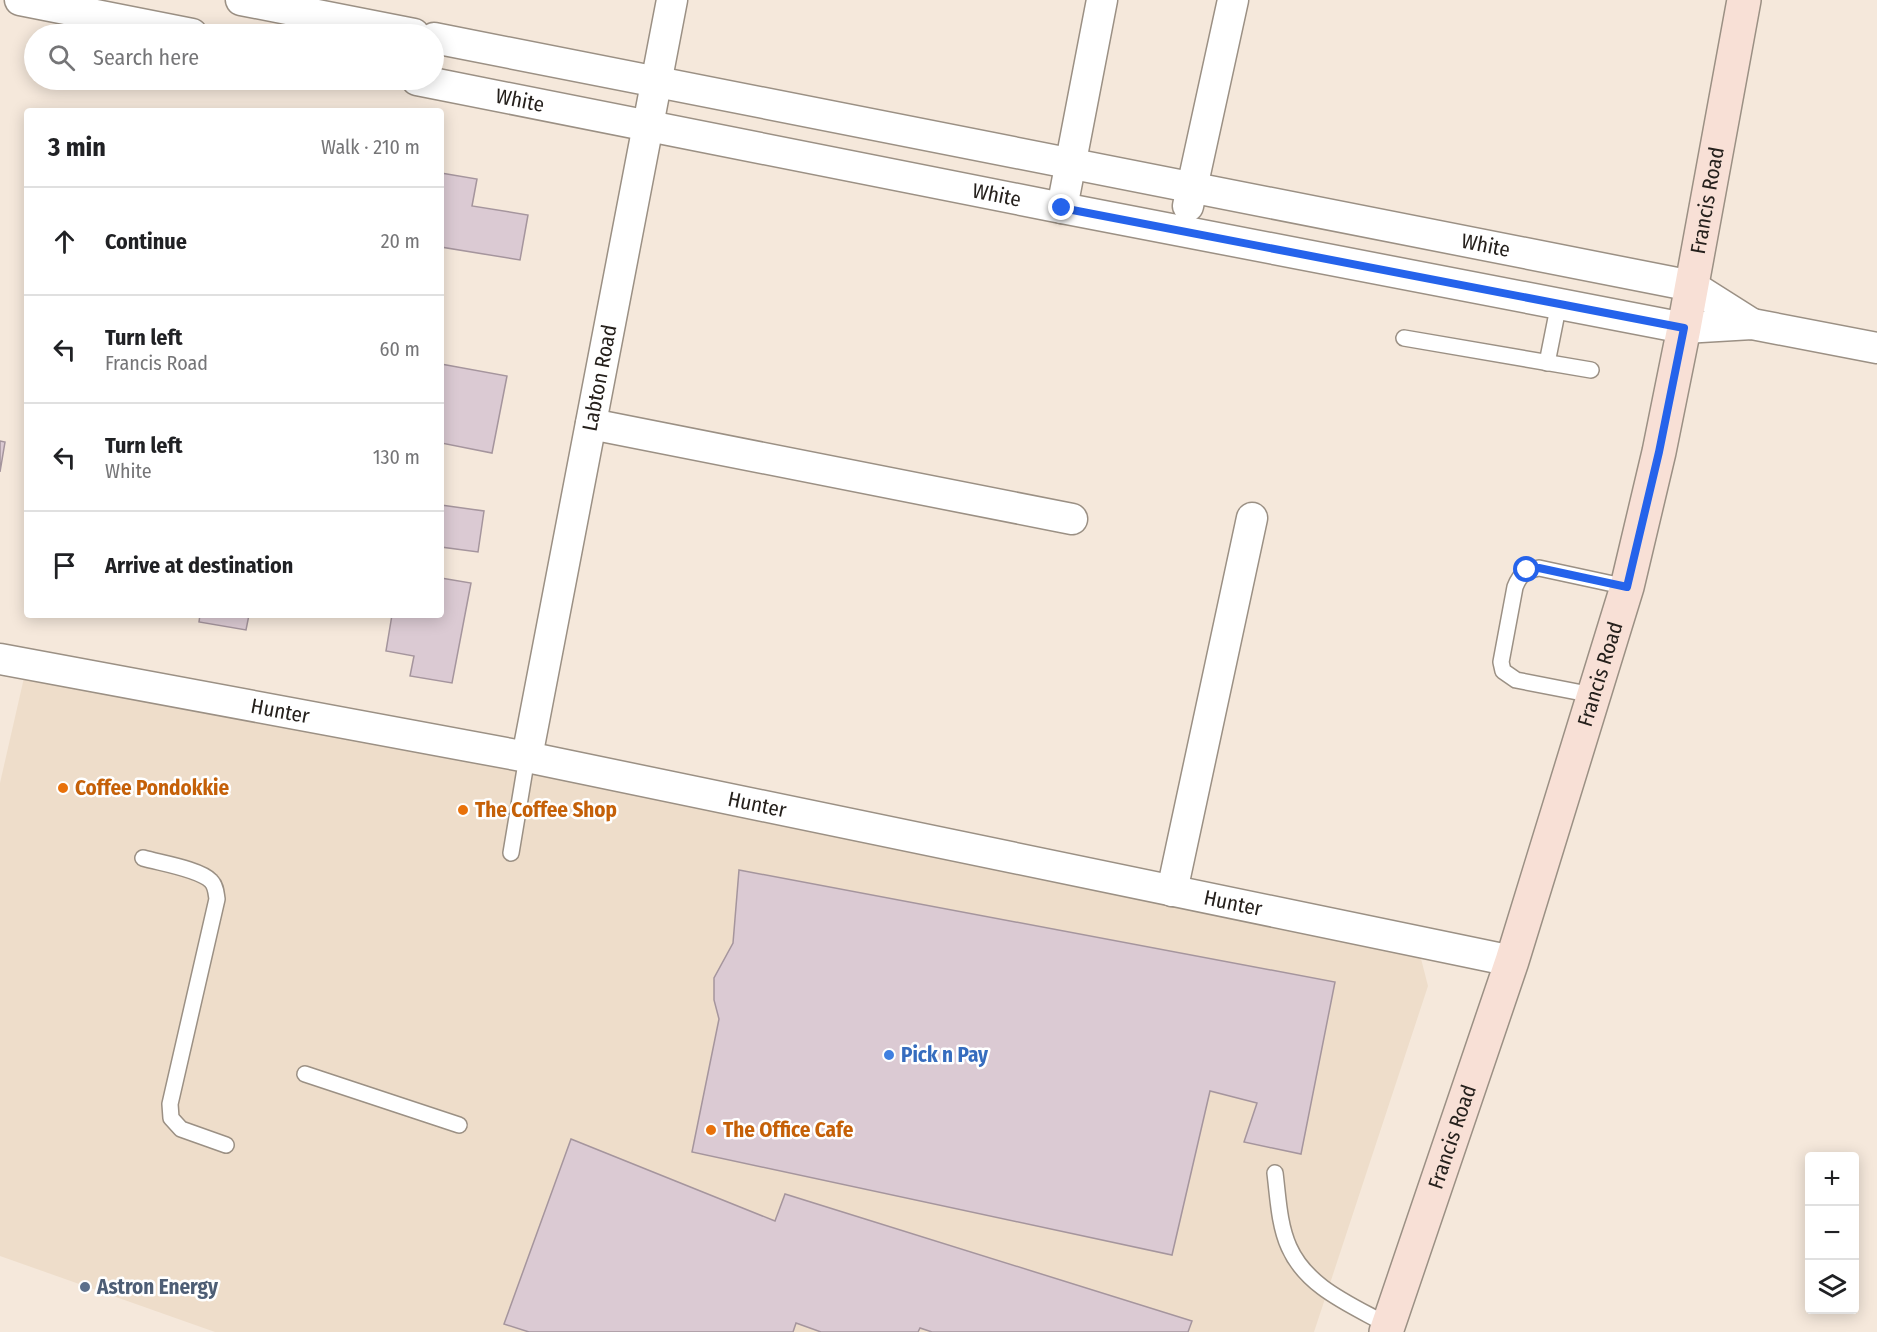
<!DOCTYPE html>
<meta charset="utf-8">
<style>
:root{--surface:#fff;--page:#f2f2f2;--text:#202124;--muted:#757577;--line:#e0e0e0}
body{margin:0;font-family:"Fira Sans Condensed",sans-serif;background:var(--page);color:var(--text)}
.controls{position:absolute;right:18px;bottom:18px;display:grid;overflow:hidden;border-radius:6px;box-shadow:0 3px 15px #0003}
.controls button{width:54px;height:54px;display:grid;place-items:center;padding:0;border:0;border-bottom:2px solid var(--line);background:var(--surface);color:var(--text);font:30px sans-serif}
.stop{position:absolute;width:18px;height:18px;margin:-14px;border:4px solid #2563eb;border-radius:50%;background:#fff}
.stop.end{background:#2563eb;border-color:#fff;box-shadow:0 2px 6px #0008}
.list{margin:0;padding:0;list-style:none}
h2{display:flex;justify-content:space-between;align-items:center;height:78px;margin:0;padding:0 24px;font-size:26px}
h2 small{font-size:20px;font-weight:400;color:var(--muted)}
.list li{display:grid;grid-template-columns:39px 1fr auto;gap:18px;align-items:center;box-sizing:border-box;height:108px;padding:0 24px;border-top:2px solid var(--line)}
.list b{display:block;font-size:22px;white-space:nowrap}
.list p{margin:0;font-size:20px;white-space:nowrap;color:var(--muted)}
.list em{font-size:20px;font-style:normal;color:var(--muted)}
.icon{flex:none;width:33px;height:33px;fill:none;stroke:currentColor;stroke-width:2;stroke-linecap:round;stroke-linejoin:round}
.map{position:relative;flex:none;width:1877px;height:1332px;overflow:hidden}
.search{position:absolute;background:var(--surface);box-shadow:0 3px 15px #0003;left:24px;top:24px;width:420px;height:66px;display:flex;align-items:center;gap:15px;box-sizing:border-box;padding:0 21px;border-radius:33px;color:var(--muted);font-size:22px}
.panel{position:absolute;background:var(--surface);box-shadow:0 3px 15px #0003;left:24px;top:108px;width:420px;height:510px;border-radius:6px}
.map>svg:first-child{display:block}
.built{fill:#eeddca}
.building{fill:#dbcad3;stroke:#a5959d;stroke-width:1.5}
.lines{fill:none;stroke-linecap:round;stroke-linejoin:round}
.lane-casing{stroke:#9b9084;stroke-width:18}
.street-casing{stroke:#9b9084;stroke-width:33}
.secondary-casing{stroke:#9b9084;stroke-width:36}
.lane{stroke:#fff;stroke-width:15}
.street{stroke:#fff;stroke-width:30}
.secondary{stroke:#f8e0d6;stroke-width:33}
.route{stroke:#2563eb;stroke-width:8}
.food-dot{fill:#e8710a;stroke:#fff;stroke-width:2}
.shop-dot{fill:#3f7fe0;stroke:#fff;stroke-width:2}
.service-dot{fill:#5c6f8a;stroke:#fff;stroke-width:2}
.labels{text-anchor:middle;stroke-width:5;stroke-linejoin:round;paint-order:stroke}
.street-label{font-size:21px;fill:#25201c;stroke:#fff}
.food-label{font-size:21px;font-weight:bold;fill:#c56008;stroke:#fff;text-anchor:start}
.shop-label{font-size:21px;font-weight:bold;fill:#366cbe;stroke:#fff;text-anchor:start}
.service-label{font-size:21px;font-weight:bold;fill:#4e5e75;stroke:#fff;text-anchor:start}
</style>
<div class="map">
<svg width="1877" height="1332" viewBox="0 0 1877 1332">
<rect width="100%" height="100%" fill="#f5e8db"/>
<polygon class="built" points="26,669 1418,947 1428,986 1314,1332 215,1332 0,1256 0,783"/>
<g class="building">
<polygon points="441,173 477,179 472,206 528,215 520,260 441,247"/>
<polygon points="441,364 507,376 492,453 441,443"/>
<polygon points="0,441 5,442 0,472"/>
<polygon points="441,505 484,511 478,552 441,547"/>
<polygon points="441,578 471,583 452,683 410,676 414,656 386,651 392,615 441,615"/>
<polygon points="200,615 249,615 246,630 199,622"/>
<polygon points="739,870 1335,982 1301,1154 1244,1142 1257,1103 1210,1091 1172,1255 692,1152 719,1019 714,1000 714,978 733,943"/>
<polygon points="571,1139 775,1221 785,1194 1192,1321 1188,1332 932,1332 920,1328 918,1332 821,1332 796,1323 793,1332 529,1332 504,1324"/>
</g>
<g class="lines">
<defs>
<g id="lane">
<polyline points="1404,338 1591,370"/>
<polyline points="1547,363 1559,303"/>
<path d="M1593,695L1516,680L1503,671L1501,662L1515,587C1520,574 1525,571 1539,568L1627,587"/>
<polyline points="511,853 527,757"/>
<path d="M143,858C160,863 200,869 211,881C216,886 216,893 217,899L170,1104L171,1118L181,1129L226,1145"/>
<polyline points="305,1074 459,1125"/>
<path d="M1275,1173C1278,1197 1279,1225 1289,1247C1307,1288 1352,1305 1389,1326"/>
</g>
<g id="street">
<polyline points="20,0 192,34"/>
<polyline points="241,0 414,34"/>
<path id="s1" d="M434,38L1692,286L1752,324"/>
<path id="s2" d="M417,80L1062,208L1684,328L1752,324L1877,348"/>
<polyline points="1188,206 1233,0"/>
<polyline points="1062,208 1102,0"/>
<polyline points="591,424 1072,519"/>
<path id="s3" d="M0,659L527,757L1512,961"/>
<path id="s4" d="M527,757L672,0"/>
<polyline points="1172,891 1252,518"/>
</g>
<g id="secondary">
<path id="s5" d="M1386,1332L1512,961L1627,587L1659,452L1684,328L1744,0"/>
</g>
</defs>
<use href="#lane" class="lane-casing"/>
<use href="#street" class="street-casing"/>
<use href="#secondary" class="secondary-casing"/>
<use href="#lane" class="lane"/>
<use href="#street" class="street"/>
<use href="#secondary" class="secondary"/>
</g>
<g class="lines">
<polyline class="route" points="1062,208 1684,328 1659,452 1627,587 1539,568 1527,570"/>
</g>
<g class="food-dot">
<circle cx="63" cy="788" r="6"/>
<circle cx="463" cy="810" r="6"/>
<circle cx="711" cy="1130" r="6"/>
</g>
<circle class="shop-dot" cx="889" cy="1055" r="6"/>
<circle class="service-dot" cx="85" cy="1287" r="6"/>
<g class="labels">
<g class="street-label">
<text dy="7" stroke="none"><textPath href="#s2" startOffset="105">White</textPath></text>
<text dy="7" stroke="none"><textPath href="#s2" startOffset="591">White</textPath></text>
<text dy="7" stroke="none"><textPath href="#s5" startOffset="1178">Francis Road</textPath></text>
<text dy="7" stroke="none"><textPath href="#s1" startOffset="1072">White</textPath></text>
<text dy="7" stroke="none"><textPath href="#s4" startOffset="386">Labton Road</textPath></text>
<text dy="7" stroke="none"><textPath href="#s5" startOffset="692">Francis Road</textPath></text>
<text dy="7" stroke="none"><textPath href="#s3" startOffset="285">Hunter</textPath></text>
<text dy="7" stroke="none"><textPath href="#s3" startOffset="771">Hunter</textPath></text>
<text dy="7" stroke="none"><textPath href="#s3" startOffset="1257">Hunter</textPath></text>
<text dy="7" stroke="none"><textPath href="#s5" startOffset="206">Francis Road</textPath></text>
</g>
<g class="food-label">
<text x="75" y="795">Coffee Pondokkie</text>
<text x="475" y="817">The Coffee Shop</text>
<text x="723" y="1137">The Office Cafe</text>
</g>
<g class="shop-label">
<text x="901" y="1062">Pick n Pay</text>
</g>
<g class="service-label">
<text x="97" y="1294">Astron Energy</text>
</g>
</g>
</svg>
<div class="controls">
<button>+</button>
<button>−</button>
<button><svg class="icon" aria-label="layers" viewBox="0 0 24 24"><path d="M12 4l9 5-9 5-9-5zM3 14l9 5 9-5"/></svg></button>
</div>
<div class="stop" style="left:1527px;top:570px"></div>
<div class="stop end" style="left:1062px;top:208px"></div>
<div class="search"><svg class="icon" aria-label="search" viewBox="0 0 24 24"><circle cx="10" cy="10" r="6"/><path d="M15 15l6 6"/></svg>Search here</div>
<section class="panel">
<h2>3 min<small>Walk · 210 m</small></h2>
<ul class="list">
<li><svg class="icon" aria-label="ahead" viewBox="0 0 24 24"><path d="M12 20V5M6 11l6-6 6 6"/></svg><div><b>Continue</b></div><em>20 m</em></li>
<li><svg class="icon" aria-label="left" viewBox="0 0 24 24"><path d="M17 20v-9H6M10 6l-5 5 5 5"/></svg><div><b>Turn left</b><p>Francis Road</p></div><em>60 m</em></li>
<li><svg class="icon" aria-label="left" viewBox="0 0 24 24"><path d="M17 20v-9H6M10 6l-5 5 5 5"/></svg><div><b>Turn left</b><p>White</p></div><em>130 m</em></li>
<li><svg class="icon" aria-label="arrive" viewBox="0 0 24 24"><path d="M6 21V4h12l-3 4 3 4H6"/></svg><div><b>Arrive at destination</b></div></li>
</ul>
</section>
</div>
